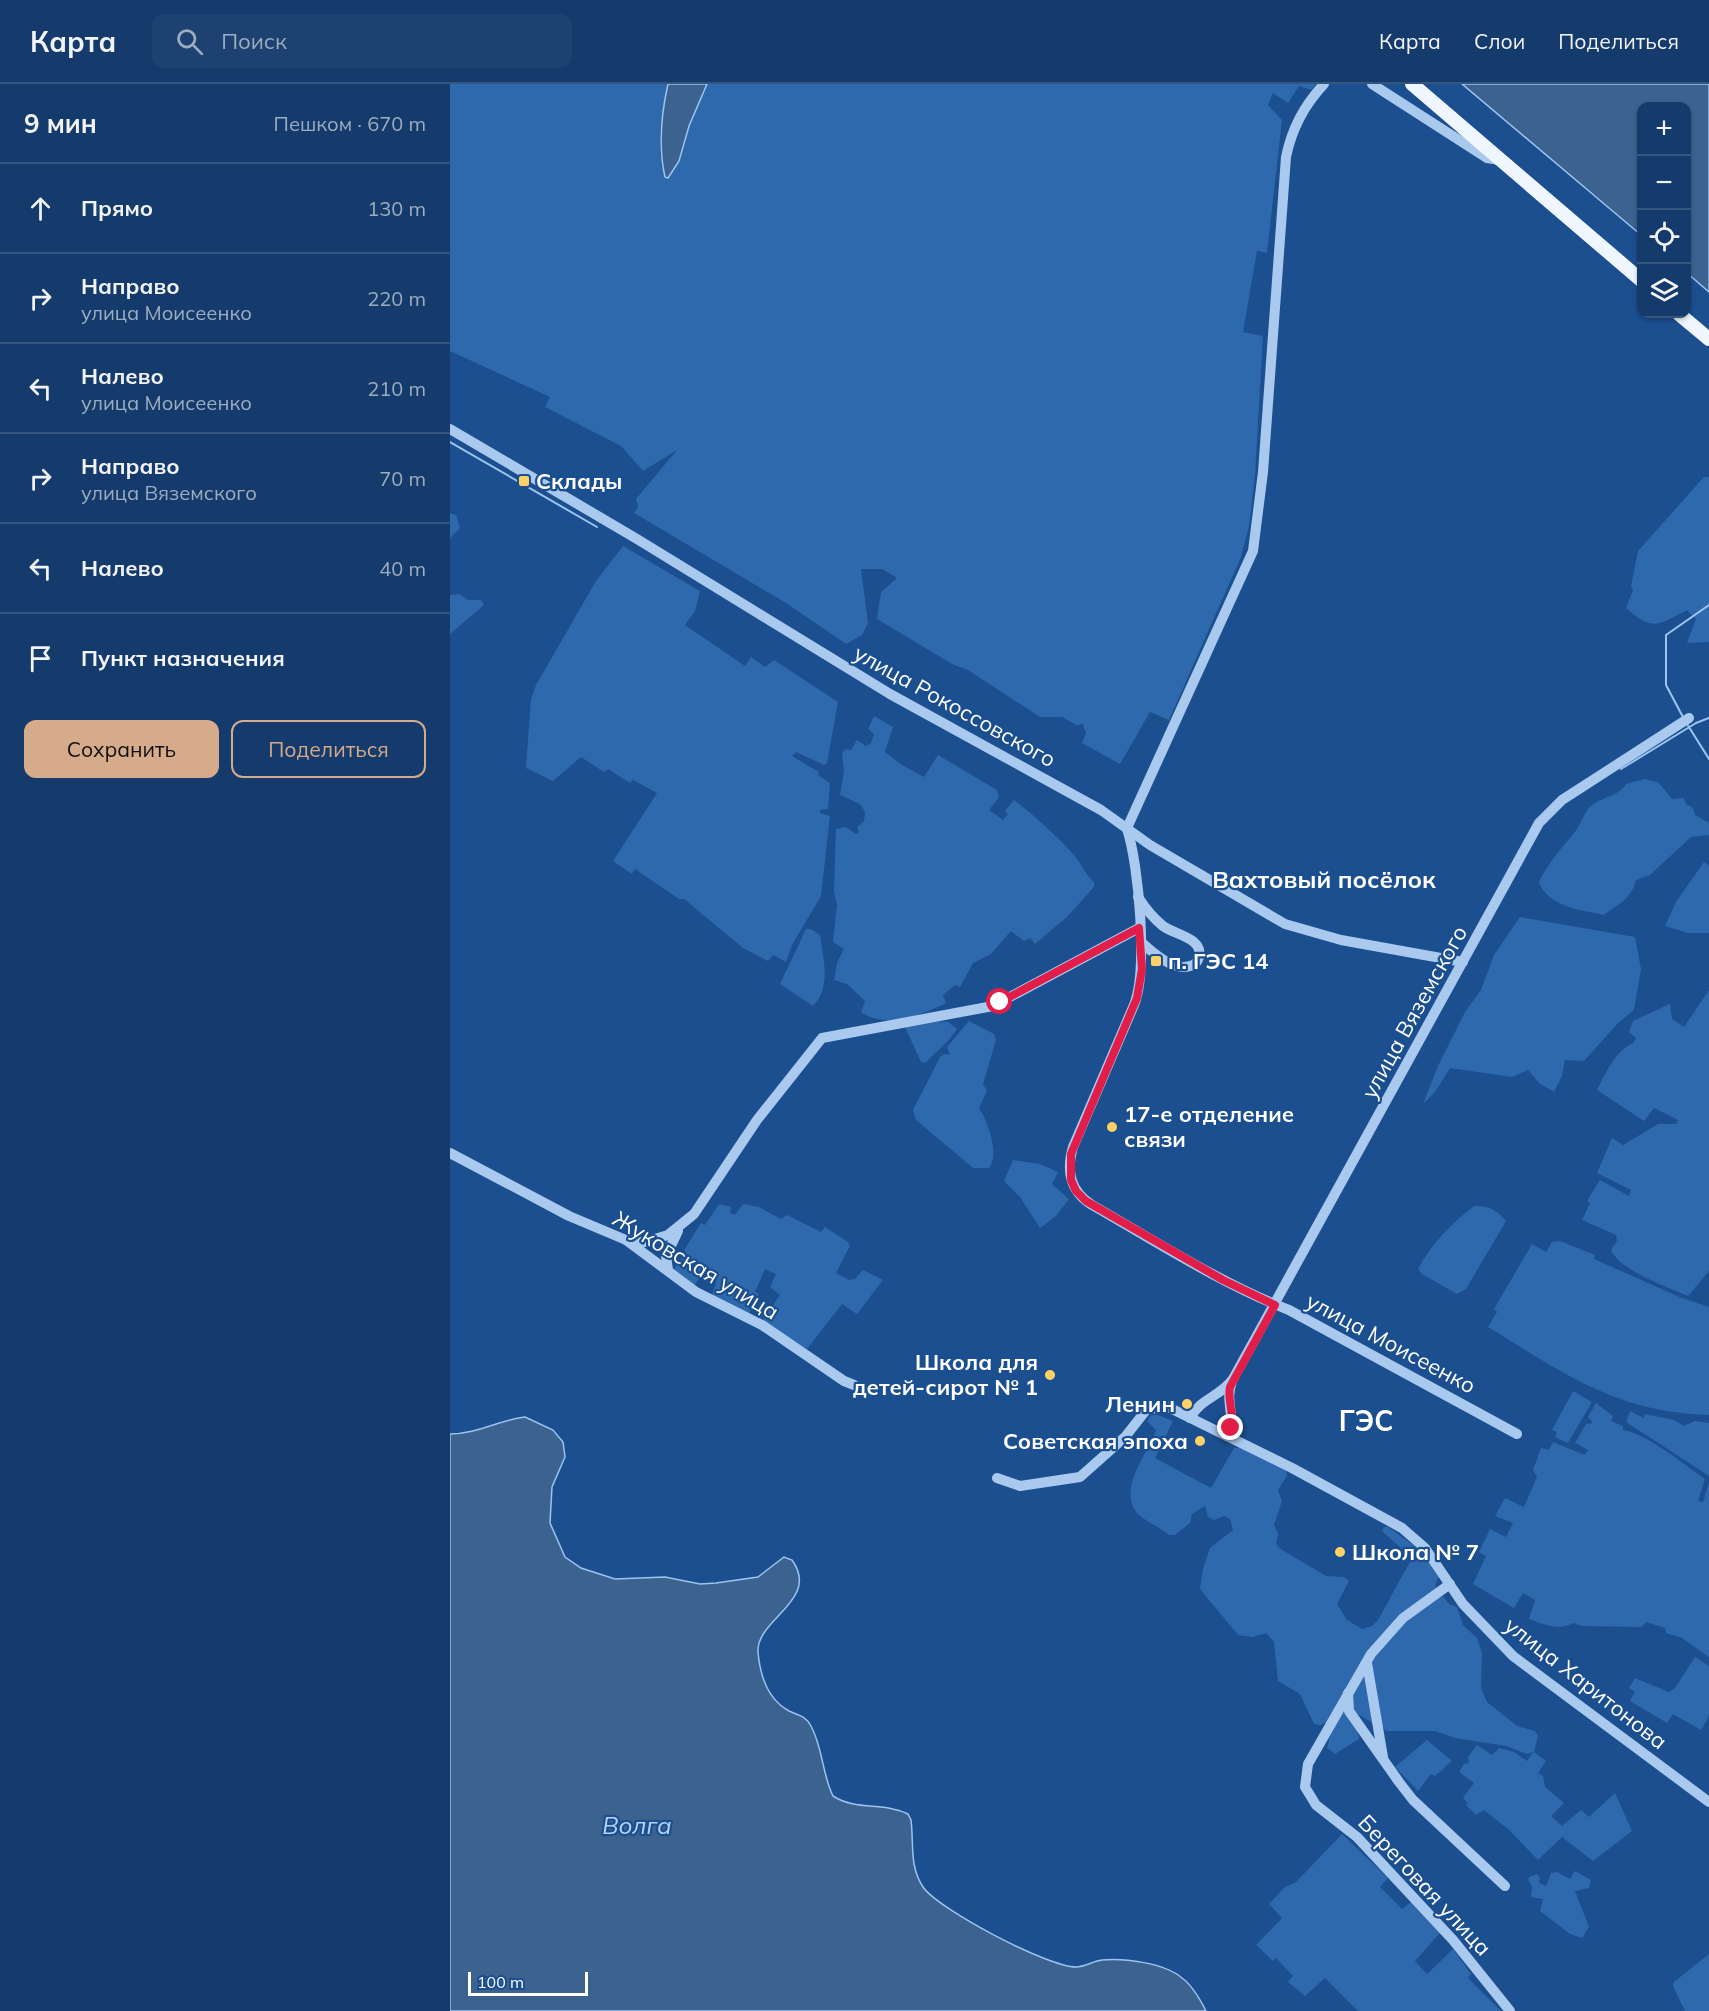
<!DOCTYPE html>
<html lang="ru">
<meta charset="utf-8">
<style>
:root{--surface:#143b6b;--page:#1d4271;--text:#f1f3f6;--muted:#9dadc1;--line:#33557e;--accent:#d6ab8b}
body{margin:0;font-family:Mulish,sans-serif;background:var(--page);color:var(--text)}
.controls{position:absolute;right:18px;top:18px;display:grid;overflow:hidden;border-radius:12px;box-shadow:0 2px 4px #0004}
.controls button{width:54px;height:54px;display:grid;place-items:center;padding:0;border:0;border-bottom:2px solid var(--line);background:var(--surface);color:var(--text);font:30px sans-serif}
.scale{position:absolute;left:18px;bottom:15px;width:120px;box-sizing:border-box;padding-left:6px;border:3px solid #fff;border-top:0;font-size:16px;line-height:21px;white-space:nowrap;color:#fff;-webkit-text-stroke:4px #1b4f8f;paint-order:stroke}
.stop{position:absolute;width:18px;height:18px;margin:-14px;border:4px solid #e11d48;border-radius:50%;background:#fff}
.stop.end{background:#e11d48;border-color:#fff;box-shadow:0 2px 6px #0008}
.list{margin:0;padding:0;list-style:none}
h2{display:flex;justify-content:space-between;align-items:center;height:78px;margin:0;padding:0 24px;font-size:26px}
h2 small{font-size:20px;font-weight:400;color:var(--muted)}
.list li{display:grid;grid-template-columns:39px 1fr auto;gap:18px;align-items:center;box-sizing:border-box;height:90px;padding:0 24px;border-top:2px solid var(--line)}
.list b{display:block;font-size:22px;white-space:nowrap}
.list p{margin:0;font-size:20px;white-space:nowrap;color:var(--muted)}
.list em{font-size:20px;font-style:normal;color:var(--muted)}
.actions{display:flex;gap:12px;padding:18px 24px}
.actions a{flex:1;padding:14px 0;border:2px solid var(--accent);border-radius:12px;text-align:center;font-size:21px;color:var(--accent)}
.actions .main{background:var(--accent);color:#111}
.icon{flex:none;width:33px;height:33px;fill:none;stroke:currentColor;stroke-width:2;stroke-linecap:round;stroke-linejoin:round}
.map{position:relative;flex:none;width:1259px;height:1927px;overflow:hidden}
header{display:flex;align-items:center;gap:36px;box-sizing:border-box;height:84px;padding:0 30px;background:var(--surface);border-bottom:2px solid var(--line)}
header strong{font-size:28px}
nav{display:flex;gap:33px;margin-inline-start:auto;font-size:21px}
.search{width:420px;height:54px;background:var(--page);display:flex;align-items:center;gap:15px;box-sizing:border-box;padding:0 21px;border-radius:12px;color:var(--muted);font-size:22px}
main{display:flex}
aside{flex:1;background:var(--surface)}
.map>svg:first-child{display:block}
.green{fill:#2e69ad}
.water{fill:#3c6290;stroke:#9cc4f0;stroke-width:1.5}
.lines{fill:none;stroke-linecap:round;stroke-linejoin:round}
.stream{stroke:#9cc4f0;stroke-width:2}
.minor{stroke:#a9c9ee;stroke-width:10}
.major{stroke:#f0f6ff;stroke-width:14}
.route{stroke:#e11d48;stroke-width:8}
.poi-dot{fill:#ffd166;stroke:#1b4f8f;stroke-width:2}
.labels{text-anchor:middle;stroke-width:4.5;stroke-linejoin:round;paint-order:stroke}
.poi-label{font-size:22px;font-weight:bold;fill:#fff;stroke:#1b4f8f;text-anchor:start}
.street-label{font-size:22px;fill:#fff;stroke:#1b4f8f}
.neighbourhood-label{font-size:24px;font-weight:bold;fill:#fff;stroke:#1b4f8f}
.water-label{font-size:24px;font-style:italic;fill:#b5d3f5;stroke:#1b4f8f}
.district-label{font-size:28px;font-weight:bold;fill:#fff;stroke:#1b4f8f}
</style>
<header>
<strong>Карта</strong>
<div class="search"><svg class="icon" aria-label="search" viewBox="0 0 24 24"><circle cx="10" cy="10" r="6"/><path d="M15 15l6 6"/></svg>Поиск</div>
<nav><a>Карта</a><a>Слои</a><a>Поделиться</a></nav>
</header>
<main>
<aside>
<h2>9 мин<small>Пешком · 670 m</small></h2>
<ul class="list">
<li><svg class="icon" aria-label="ahead" viewBox="0 0 24 24"><path d="M12 20V5M6 11l6-6 6 6"/></svg><div><b>Прямо</b></div><em>130 m</em></li>
<li><svg class="icon" aria-label="right" viewBox="0 0 24 24"><path d="M7 20v-9h11M14 6l5 5-5 5"/></svg><div><b>Направо</b><p>улица Моисеенко</p></div><em>220 m</em></li>
<li><svg class="icon" aria-label="left" viewBox="0 0 24 24"><path d="M17 20v-9H6M10 6l-5 5 5 5"/></svg><div><b>Налево</b><p>улица Моисеенко</p></div><em>210 m</em></li>
<li><svg class="icon" aria-label="right" viewBox="0 0 24 24"><path d="M7 20v-9h11M14 6l5 5-5 5"/></svg><div><b>Направо</b><p>улица Вяземского</p></div><em>70 m</em></li>
<li><svg class="icon" aria-label="left" viewBox="0 0 24 24"><path d="M17 20v-9H6M10 6l-5 5 5 5"/></svg><div><b>Налево</b></div><em>40 m</em></li>
<li><svg class="icon" aria-label="arrive" viewBox="0 0 24 24"><path d="M6 21V4h12l-3 4 3 4H6"/></svg><div><b>Пункт назначения</b></div></li>
</ul>
<div class="actions"><a class="main">Сохранить</a><a>Поделиться</a></div>
</aside>
<div class="map">
<svg width="1259" height="1927" viewBox="0 0 1259 1927">
<rect width="100%" height="100%" fill="#1b4f8f"/>
<g class="green">
<polygon points="0,0 218,0 210,47 210,72 229,77 239,42 257,0 866,0 861,6 849,2 838,19 823,9 818,21 832,36 817,169 807,167 793,248 813,252 805,391 799,442 791,473 719,636 700,628 670,680 632,659 636,649 632,639 628,642 612,633 590,633 518,586 502,580 427,535 431,508 447,494 432,485 411,485 418,539 412,551 396,560 336,519 184,429 188,423 186,415 227,366 193,387 171,362 95,323 100,313 0,267"/>
<path d="M1254,393H1259V558L1237,559L1246,535L1237,526C1208,541 1203,548 1176,524L1183,506L1181,502L1188,467Z"/>
<polygon points="0,429 6,431 10,444 0,454"/>
<polygon points="173,462 250,507 245,527 235,541 295,582 301,573 315,583 324,576 388,618 377,679 374,681 346,668 342,672 369,688 368,691 380,699 378,725 370,726 370,729 380,732 371,812 342,861 336,878 323,871 318,877 293,864 234,815 229,815 185,785 182,790 163,777 207,709 183,696 180,699 158,685 154,688 131,673 103,697 76,684 81,615 86,601 146,497"/>
<polygon points="10,510 18,516 31,516 34,521 0,550 0,511"/>
<path d="M424,632L443,643L435,668L452,681L474,693L488,671L547,706L549,713L539,726L553,736L558,730L555,727L564,716C586,733 606,751 624,771C632,780 635,790 644,798V803L617,833L585,860L580,854L574,857L561,847L541,870L523,879L510,903L505,901L493,911L496,919C472,931 434,945 411,928L415,917L397,900L384,896L387,879L394,865L383,858L387,821L384,808L386,745L396,743L406,750L409,748L407,743L414,737L415,728L410,720L390,711L394,687L392,669L396,665L401,666L407,656L416,662L421,659L424,650L418,645Z"/>
<path d="M1195,695L1209,699L1222,715L1234,714L1236,720L1243,724L1245,731L1259,739V751L1241,753L1200,791L1186,796C1181,816 1168,820 1154,831C1131,826 1098,823 1089,798C1098,779 1111,765 1124,749C1130,742 1133,732 1138,725C1148,713 1169,713 1176,700Z"/>
<polygon points="1254,778 1259,782 1259,849 1238,849 1215,842 1226,818"/>
<polygon points="1070,833 1185,853 1191,885 1184,926 1167,940 1134,977 1115,976 1112,992 1104,1008 1089,999 1078,986 1062,993 1000,984 985,1008 973,1020 988,982 1015,928 1031,906 1044,871"/>
<path d="M356,845H361L370,851C373,873 382,903 363,922L330,900Z"/>
<path d="M1259,906V1187L1238,1212C1219,1204 1169,1186 1161,1166L1167,1157L1166,1151L1132,1136L1140,1119L1137,1117L1150,1096L1179,1112L1181,1106L1147,1089L1162,1054L1173,1061L1208,1040H1226L1228,1036L1204,1024L1194,1037L1147,1006C1156,989 1165,967 1183,959L1186,954L1179,948L1183,937L1220,920L1222,935L1234,943Z"/>
<polygon points="474,937 498,938 507,945 498,957 475,979 471,978 454,941"/>
<path d="M519,937L544,950L546,956L533,1000L537,1007L529,1024C538,1037 550,1072 539,1084H523L466,1036L463,1026L490,973L494,970L500,971L497,963Z"/>
<polygon points="563,1076 590,1080 608,1088 602,1100 619,1115 606,1132 590,1144 570,1113 554,1097"/>
<polygon points="269,1120 281,1123 280,1129 285,1131 293,1120 309,1123 331,1135 337,1131 371,1148 375,1143 398,1158 400,1162 386,1189 399,1196 405,1195 413,1186 433,1196 407,1230 392,1220 357,1265 313,1238 314,1231 309,1236 305,1234 314,1220 321,1224 330,1211 320,1203 326,1190 315,1185 305,1208 309,1210 299,1230 262,1211 269,1189 261,1187 258,1192 253,1189 243,1203 223,1186 236,1168 234,1166 251,1139 255,1141"/>
<path d="M1024,1122C1039,1121 1047,1126 1056,1137L1016,1205L1007,1210L972,1190L968,1185C981,1160 1002,1139 1024,1122Z"/>
<path d="M1110,1157L1145,1171L1144,1175L1232,1214L1259,1223V1331C1167,1329 1113,1289 1038,1243L1047,1228L1044,1225L1082,1160L1096,1168L1102,1158Z"/>
<polygon points="1123,1307 1142,1318 1118,1359 1105,1353 1107,1348 1102,1346"/>
<path d="M1146,1319L1163,1332L1161,1337L1173,1342V1346C1196,1349 1235,1381 1255,1395L1248,1417L1253,1418L1259,1399V1573L1232,1554L1216,1549L1215,1544L1196,1538L1192,1543L1132,1542L1123,1539C1110,1547 1092,1540 1079,1535L1085,1516L1073,1509L1064,1524L1023,1500L1036,1472L1029,1468L1040,1445L1056,1453L1063,1439L1045,1432L1055,1414L1074,1423L1087,1393L1083,1386L1091,1364L1099,1366L1103,1358L1135,1371L1138,1366L1125,1359L1136,1340L1143,1339L1138,1333Z"/>
<polygon points="1180,1327 1194,1334 1195,1330 1224,1336 1234,1342 1245,1337 1259,1339 1259,1392 1176,1338"/>
<path d="M701,1331H708L723,1337L705,1374L761,1404L784,1364H792L836,1385L837,1392L828,1406L832,1417L824,1441L828,1450L826,1459L829,1464L876,1492L894,1493L899,1497L887,1520L897,1536L912,1545L922,1542L928,1536L962,1474L932,1447L934,1443H938L973,1468L989,1491L985,1502L999,1520L1007,1523L1013,1541L1027,1554L1032,1569L1031,1604L1037,1618L1067,1642L1085,1647L1088,1652L1084,1668L1096,1677L1088,1689L1093,1692L1095,1703L1114,1719L1101,1732L1112,1742L1131,1726L1139,1733L1165,1709L1182,1747L1143,1777L1112,1753L1088,1776L1058,1745L1034,1726L1026,1731L1016,1721L1018,1719L1013,1714L1024,1699L1009,1688L1014,1680L1019,1679L1018,1673L1027,1661L1042,1671L1049,1664L1064,1668L1077,1677L1083,1668L1077,1670L1056,1662L1005,1654L985,1647H937L904,1628L909,1655L885,1670L877,1664L881,1649L878,1638L870,1641L864,1640L850,1610L828,1597L824,1558L816,1549L802,1553L788,1551L750,1505L753,1485L760,1464L783,1446L780,1435L774,1432L764,1436L758,1433L755,1422L742,1430L740,1439L725,1451H719C710,1443 696,1438 688,1430C666,1406 699,1368 706,1346L697,1337Z"/>
<polygon points="1245,1573 1259,1582 1259,1632 1251,1646 1223,1630 1217,1639 1180,1617 1185,1608 1179,1604 1185,1594 1219,1608 1225,1604"/>
<polygon points="977,1656 1002,1677 985,1692 981,1690 968,1707 945,1683"/>
<polygon points="892,1750 938,1794 930,1803 952,1825 961,1818 990,1849 965,1877 977,1890 1003,1865 1021,1890 1018,1894 1051,1927 908,1927 875,1894 855,1912 838,1898 843,1892 826,1874 823,1877 806,1861 832,1834 819,1820 835,1803 845,1799"/>
<polygon points="1125,1787 1141,1796 1139,1804 1125,1807 1139,1843 1132,1854 1120,1850 1090,1827 1093,1815 1081,1813 1082,1802 1078,1796 1079,1793 1087,1790 1090,1794 1089,1799 1096,1802 1101,1789 1107,1788 1120,1795"/>
<polygon points="1259,1870 1259,1927 1235,1927 1223,1902 1224,1898"/>
</g>
<g class="water">
<path d="M218,0H257L239,42L229,77L218,94L215,93C208,62 211,31 218,0Z"/>
<polygon points="1012,0 1259,0 1259,208 1237,189 1236,22 1192,22 1191,151"/>
<path d="M75,1333L103,1346L113,1358L115,1373L102,1403L100,1439L115,1473L131,1484L165,1495L215,1493L250,1500L266,1499L308,1493L334,1473L342,1476C371,1516 306,1535 308,1568C310,1591 317,1615 339,1627C348,1631 356,1632 361,1642C373,1664 372,1690 383,1712C406,1727 434,1718 458,1730L461,1736C464,1759 459,1782 473,1803C489,1826 598,1883 626,1883C635,1883 643,1877 652,1876C674,1874 715,1879 732,1894C743,1902 750,1915 756,1927H0V1350C27,1350 49,1336 75,1333Z"/>
</g>
<g class="lines">
<g class="stream">
<polyline points="0,358 147,443"/>
<polyline points="1234,635 1216,601 1216,551 1259,521"/>
<polyline points="1237,640 1259,675"/>
<polyline points="1171,685 1246,639 1259,634"/>
</g>
<g class="minor">
<polyline points="922,0 1037,74 1050,76"/>
<polyline points="0,345 187,455 440,610 651,726 700,761 835,840 891,856 1013,878"/>
<path d="M677,744L803,467L813,388L836,73C842,44 854,22 874,0"/>
<path d="M677,745C689,781 698,886 684,921L623,1063C616,1087 620,1107 642,1121C707,1158 770,1199 839,1226L1067,1350"/>
<path d="M688,813C695,824 703,834 713,842C723,850 754,854 749,873C748,877 745,881 740,882C724,888 702,868 691,858"/>
<polyline points="0,1069 119,1132 176,1156 246,1208 312,1241 394,1297 404,1301"/>
<polyline points="176,1156 195,1158 218,1151 244,1130 307,1036 372,954 543,922 689,844"/>
<polyline points="218,1186 216,1172 228,1147"/>
<path d="M740,1334C751,1314 770,1313 783,1295L1089,739L1112,716L1239,634"/>
<path d="M777,1352C787,1331 774,1318 782,1298"/>
<polyline points="547,1394 570,1402 630,1393 675,1353 697,1325 718,1323 842,1384 952,1444 975,1464 1013,1520 1063,1572 1259,1718"/>
<polyline points="1000,1500 953,1534 921,1570 858,1680 855,1703 866,1721 907,1753 1003,1856 1060,1927"/>
<polyline points="917,1579 933,1673"/>
<polyline points="898,1609 899,1627 949,1698 963,1716 1055,1802"/>
</g>
<g class="major">
<polyline points="962,0 1192,197"/>
<polyline points="1229,230 1259,255"/>
</g>
</g>
<g class="lines">
<path class="route" d="M550,918L689,844L692,885L687,914L621,1070V1096L626,1107L636,1117L773,1196L825,1221L780,1303C777,1317 785,1330 781,1344"/>
</g>
<g class="poi-dot">
<rect x="68" y="391" width="12" height="12" rx="3"/>
<rect x="700" y="871" width="12" height="12" rx="3"/>
<circle cx="662" cy="1043" r="6"/>
<circle cx="600" cy="1291" r="6"/>
<circle cx="737" cy="1320" r="6"/>
<circle cx="750" cy="1357" r="6"/>
<circle cx="890" cy="1468" r="6"/>
</g>
<g class="labels">
<g class="poi-label">
<text x="86" y="405">Склады</text>
<text x="718" y="885">п. ГЭС 14</text>
<text x="674" y="1038">17-е отделение<tspan x="674" dy="25">связи</tspan></text>
<text x="588" y="1286" text-anchor="end">Школа для<tspan x="588" dy="25">детей-сирот № 1</tspan></text>
<text x="725" y="1328" text-anchor="end">Ленин</text>
<text x="738" y="1365" text-anchor="end">Советская эпоха</text>
<text x="902" y="1476">Школа № 7</text>
</g>
<g class="street-label">
<text transform="translate(505 622) rotate(29)" y="8">улица Рокоссовского</text>
<text transform="translate(964 928) rotate(-61)" y="8">улица Вяземского</text>
<text transform="translate(246 1181) rotate(31)" y="8">Жуковская улица</text>
<text transform="translate(941 1259) rotate(28)" y="8">улица Моисеенко</text>
<text transform="translate(1136 1599) rotate(38)" y="8">улица Харитонова</text>
<text transform="translate(975 1801) rotate(47)" y="8">Береговая улица</text>
</g>
<g class="neighbourhood-label">
<text x="874" y="804">Вахтовый посёлок</text>
</g>
<g class="water-label">
<text x="187" y="1750">Волга</text>
</g>
<g class="district-label">
<text x="916" y="1347">ГЭС</text>
</g>
</g>
</svg>
<div class="controls">
<button>+</button>
<button>−</button>
<button><svg class="icon" aria-label="locate" viewBox="0 0 24 24"><circle cx="12" cy="12" r="6"/><path d="M12 2v4M12 18v4M2 12h4M18 12h4"/></svg></button>
<button><svg class="icon" aria-label="layers" viewBox="0 0 24 24"><path d="M12 4l9 5-9 5-9-5zM3 14l9 5 9-5"/></svg></button>
</div>
<div class="scale">100 m</div>
<div class="stop" style="left:550px;top:918px"></div>
<div class="stop end" style="left:781px;top:1344px"></div>
</div>
</main>
